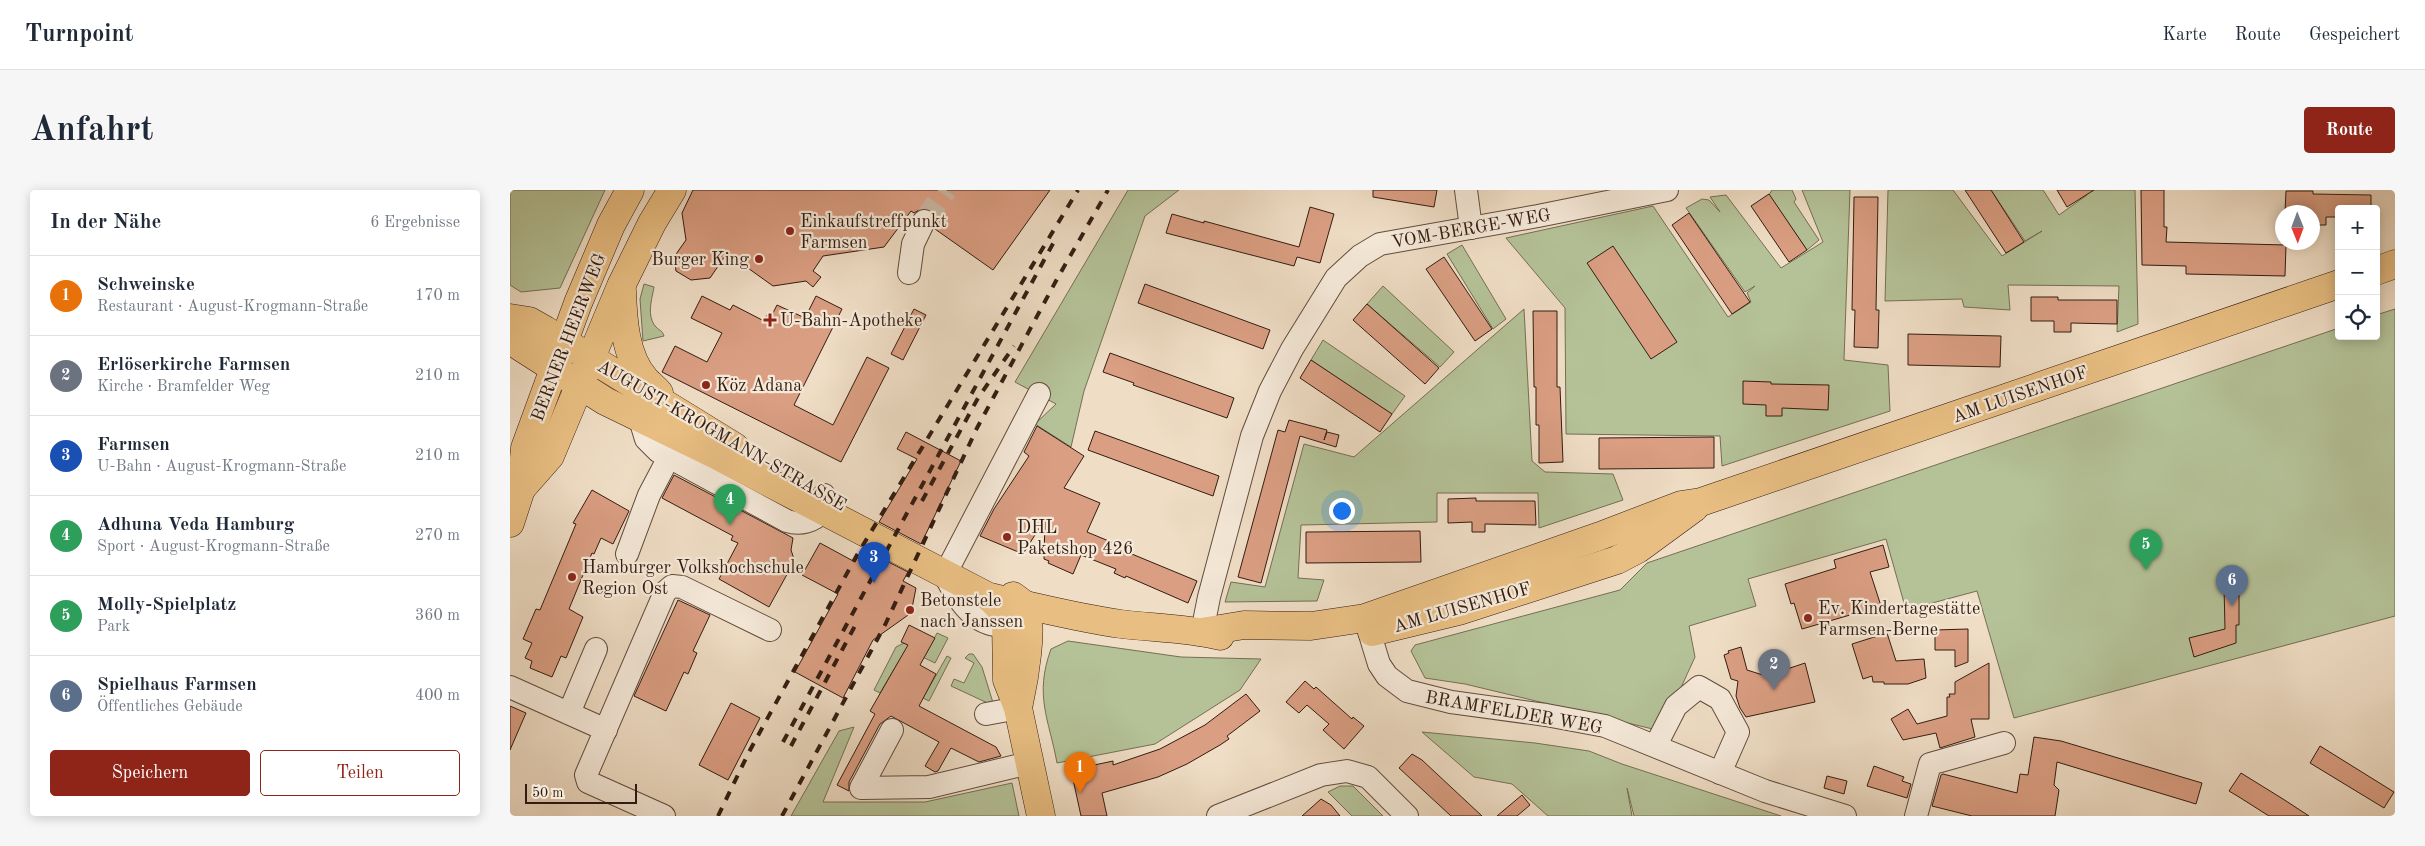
<!DOCTYPE html>
<html lang="de">
<meta charset="utf-8">
<style>
:root{--surface:#fff;--page:#f6f6f7;--text:#1f2937;--muted:#747a83;--line:#e0e1e3;--accent:#8f2418}
body{margin:0;font-family:"Old Standard TT",serif;background:var(--page);color:var(--text)}
.controls{position:absolute;right:15px;top:15px;display:grid;overflow:hidden;border-radius:5px;box-shadow:0 2px 12px #0003}
.controls button{width:45px;height:45px;display:grid;place-items:center;padding:0;border:0;border-bottom:1px solid var(--line);background:var(--surface);color:var(--text);font:25px sans-serif}
.compass{position:absolute;left:1765px;top:15px;width:45px;height:45px;border-radius:50%;background:var(--surface);box-shadow:0 2px 12px #0003;rotate:179deg}
.scale{position:absolute;left:15px;bottom:12px;width:112px;box-sizing:border-box;padding-left:5px;border:2px solid #331c11;border-top:0;font-size:14px;line-height:18px;white-space:nowrap;color:#331c11;-webkit-text-stroke:4px #f5e9d9;paint-order:stroke}
.you{position:absolute;left:831px;top:320px;width:18px;height:18px;margin:-12px;border:4px solid #fff;border-radius:50%;background:#1a73e8;box-shadow:0 0 0 8px #1a73e833}
.badge{display:grid;place-items:center;width:32px;height:32px;border-radius:50%;background:var(--accent);color:#fff;font-size:16px;font-weight:700}
.pin{position:absolute;translate:-50% -41px;filter:drop-shadow(0 1px 2px #0008)}
.pin::after{content:'';position:absolute;top:26px;width:18px;height:15px;background:inherit;clip-path:polygon(0 0,100% 0,50% 100%)}
.list{margin:0;padding:0;list-style:none}
h2{display:flex;justify-content:space-between;align-items:center;height:65px;margin:0;padding:0 20px;font-size:21px}
h2 small{font-size:16px;font-weight:400;color:var(--muted)}
.list li{display:grid;grid-template-columns:32px 1fr auto;gap:15px;align-items:center;box-sizing:border-box;height:80px;padding:0 20px;border-top:1px solid var(--line)}
.list b{display:block;font-size:19px;white-space:nowrap}
.list p{margin:0;font-size:16px;white-space:nowrap;color:var(--muted)}
.list em{font-size:16px;font-style:normal;color:var(--muted)}
.actions{display:flex;gap:10px;padding:15px 20px}
.actions a{flex:1;padding:11px 0;border:1px solid var(--accent);border-radius:5px;text-align:center;font-size:18px;color:var(--accent)}
.actions .main{background:var(--accent);color:#fff}
.icon{flex:none;width:28px;height:28px;fill:none;stroke:currentColor;stroke-width:2;stroke-linecap:round;stroke-linejoin:round}
.map{position:relative;flex:none;width:1885px;height:626px;overflow:hidden;border-radius:5px}
header{display:flex;align-items:center;gap:30px;box-sizing:border-box;height:70px;padding:0 25px;background:var(--surface);border-bottom:1px solid var(--line)}
header strong{font-size:24px}
nav{display:flex;gap:28px;margin-inline-start:auto;font-size:18px}
.intro{display:flex;align-items:center;justify-content:space-between;box-sizing:border-box;height:120px;padding:0 30px}
h1{margin:0;font-size:35px}
.button{padding:12px 22px;border-radius:5px;background:var(--accent);color:#fff;font-size:18px;font-weight:700}
main{display:flex;gap:30px;padding:0 30px}
aside{flex:1;background:var(--surface);border-radius:5px;box-shadow:0 2px 12px #0003}
.map>svg:first-child{display:block}
.green{fill:#b5c298;stroke:#746f54}
.building{fill:#da9e82;stroke:#331c11}
.lines{fill:none;stroke-linecap:round;stroke-linejoin:round}
.minor-tunnel{stroke:#c9b6a1;stroke-width:22;stroke-dasharray:22 11;stroke-linecap:butt}
.minor-casing{stroke:#624c3e;stroke-width:24}
.major-casing{stroke:#331c11;stroke-width:29}
.minor{stroke:#f5e9d9;stroke-width:22}
.major{stroke:#e8be82;stroke-width:28}
.rail{stroke:#331c11;stroke-width:4;stroke-dasharray:9 9;stroke-linecap:butt}
.poi-dot{fill:#8f2418;stroke:#f5e9d9;stroke-width:2}
.labels{text-anchor:middle;stroke-width:4.5;stroke-linejoin:round;paint-order:stroke}
.poi-label{font-size:18px;fill:#331c11;stroke:#f5e9d9;text-anchor:start}
.street-label{font-size:18px;fill:#331c11;stroke:#f5e9d9}
</style>
<header>
<strong>Turnpoint</strong>
<nav><a>Karte</a><a>Route</a><a>Gespeichert</a></nav>
</header>
<div class="intro"><h1>Anfahrt</h1><a class="button">Route</a></div>
<main>
<aside>
<h2>In der Nähe<small>6 Ergebnisse</small></h2>
<ul class="list">
<li><span class="badge" style="background:#e8710a">1</span><div><b>Schweinske</b><p>Restaurant · August-Krogmann-Straße</p></div><em>170 m</em></li>
<li><span class="badge" style="background:#6b7280">2</span><div><b>Erlöserkirche Farmsen</b><p>Kirche · Bramfelder Weg</p></div><em>210 m</em></li>
<li><span class="badge" style="background:#1a4fb4">3</span><div><b>Farmsen</b><p>U-Bahn · August-Krogmann-Straße</p></div><em>210 m</em></li>
<li><span class="badge" style="background:#2e9e5b">4</span><div><b>Adhuna Veda Hamburg</b><p>Sport · August-Krogmann-Straße</p></div><em>270 m</em></li>
<li><span class="badge" style="background:#2e9e5b">5</span><div><b>Molly-Spielplatz</b><p>Park</p></div><em>360 m</em></li>
<li><span class="badge" style="background:#5c6f8a">6</span><div><b>Spielhaus Farmsen</b><p>Öffentliches Gebäude</p></div><em>400 m</em></li>
</ul>
<div class="actions"><a class="main">Speichern</a><a>Teilen</a></div>
</aside>
<div class="map">
<svg width="1885" height="626" viewBox="0 0 1885 626">
<rect width="100%" height="100%" fill="#efddc5"/>
<filter id="stains"><feTurbulence type="fractalNoise" baseFrequency=".004" numOctaves="4"/><feColorMatrix values="0 0 0 0 .2 0 0 0 0 .09 0 0 0 0 .02 0 0 0 .5 -.17"/></filter>
<radialGradient id="worn" r=".72"><stop offset=".6" stop-color="#630" stop-opacity="0"/><stop offset="1" stop-color="#630" stop-opacity=".3"/></radialGradient>
<g class="green">
<polygon points="0,0 95,0 50,98 11,102 0,95"/>
<polygon points="618,0 669,0 635,26 574,201 561,257 525,234 546,214 505,192"/>
<polygon points="1262,0 1282,0 1286,9 1284,12 1309,50 1297,60 1259,5"/>
<polygon points="1292,0 1340,0 1334,170 1378,175 1380,221 1212,276 1210,246 1056,244 1055,118 996,48 1143,16 1218,127 1241,112 1237,103 1245,96 1235,102 1176,18 1192,9 1199,10 1210,22 1200,7 1216,5 1271,78 1313,52"/>
<polygon points="1378,0 1443,0 1492,66 1532,41 1515,51 1481,0 1533,0 1549,25 1577,5 1574,0 1625,0 1628,134 1607,142 1609,96 1498,95 1500,120 1454,117 1452,109 1375,111"/>
<polygon points="952,55 996,129 983,139 937,64"/>
<path d="M134,94L144,97C142,109 136,126 146,137C150,141 152,140 154,146L133,151L130,109Z"/>
<polygon points="873,96 944,162 930,177 857,114"/>
<polygon points="1014,119 1022,271 1035,282 1103,284 1113,310 1029,338 1028,303 927,303 927,332 791,335 788,388 814,390 807,411 715,412 721,392 755,397 794,254 844,267"/>
<polygon points="1885,119 1885,426 1504,528 1467,401 1396,420 1376,349 1238,389 1246,416 1179,436 1185,467 1151,541 955,494 915,488 901,461 905,455 1110,400 1137,373 1829,138 1829,146 1866,146 1866,125"/>
<polygon points="813,150 895,206 882,224 801,170"/>
<polygon points="427,443 438,448 425,473 396,459 370,503 364,500 386,457 394,453 416,464"/>
<path d="M558,451L671,467L751,469L730,500L645,554L547,573C539,529 524,506 541,459Z"/>
<polygon points="459,464 463,464 472,477 484,516 441,496 444,489 454,493 464,473 455,468"/>
<polygon points="437,466 441,468 419,511 413,508"/>
<polygon points="344,537 313,612 415,612 502,593 509,626 281,626 329,541"/>
<polygon points="912,542 1025,553 1079,561 1112,574 1271,626 1124,626 1117,598 1122,626 1038,626 1002,594 964,587"/>
<polygon points="830,596 843,596 873,626 842,626 818,602"/>
</g>
<g class="building">
<polygon points="183,0 540,0 483,80 425,39 427,30 425,24 420,19 412,18 404,23 401,21 374,57 313,66 303,81 311,87 303,97 296,91 263,96 217,63 200,88 181,90 166,81 164,67 176,50 172,23"/>
<polygon points="863,0 927,0 924,17 863,7"/>
<polygon points="1455,0 1481,0 1514,52 1496,63"/>
<polygon points="1547,0 1584,0 1557,17"/>
<polygon points="1631,0 1654,0 1654,37 1657,37 1656,52 1776,55 1775,86 1676,84 1676,76 1632,75"/>
<polygon points="1776,1 1803,1 1803,4 1861,5 1861,19 1829,19 1829,27 1816,27 1816,35 1802,35 1802,22 1775,22"/>
<polygon points="1259,4 1297,60 1279,72 1241,16"/>
<polygon points="1344,7 1368,7 1366,120 1369,120 1368,158 1344,157 1345,120 1342,120"/>
<polygon points="800,17 824,24 810,73 787,67 784,76 656,43 662,24 694,33 694,31 789,57"/>
<polygon points="1179,23 1240,112 1222,124 1162,35"/>
<polygon points="1103,56 1167,152 1141,169 1077,73"/>
<polygon points="934,67 982,139 965,151 916,79"/>
<polygon points="635,94 760,140 753,159 628,113"/>
<polygon points="192,106 220,120 223,115 254,131 258,123 262,125 267,115 295,128 306,106 332,119 284,215 323,235 357,167 379,178 331,272 152,182 165,156 197,172 212,143 181,128"/>
<polygon points="1521,107 1548,107 1548,110 1607,110 1607,134 1561,133 1561,142 1544,142 1544,131 1521,131"/>
<polygon points="857,114 929,178 915,194 843,130"/>
<polygon points="404,119 416,125 393,170 381,164"/>
<polygon points="1023,121 1047,121 1047,197 1050,197 1053,272 1029,273 1029,235 1026,235 1026,197 1024,197"/>
<polygon points="1398,144 1491,146 1490,177 1398,175"/>
<polygon points="600,163 724,208 717,228 623,195 624,193 593,182"/>
<polygon points="801,170 882,224 870,242 790,188"/>
<polygon points="1233,191 1261,192 1261,194 1319,195 1318,220 1272,218 1272,226 1256,226 1256,215 1233,214"/>
<polygon points="779,230 817,240 814,250 817,242 829,245 826,257 790,246 751,393 728,387 768,240 775,242"/>
<polygon points="527,236 574,266 554,298 590,313 577,342 618,359 617,362 687,391 678,413 616,386 615,388 604,383 606,379 571,365 563,384 538,373 539,371 534,369 535,329 513,364 470,346 484,319 519,266 514,262"/>
<polygon points="585,241 709,286 703,306 578,260"/>
<polygon points="396,242 451,271 411,354 369,332 407,269 387,259"/>
<polygon points="1204,247 1204,278 1089,279 1089,248"/>
<polygon points="164,285 283,348 281,360 289,384 280,379 259,417 209,389 228,353 221,350 223,346 152,308"/>
<polygon points="82,300 119,321 103,354 91,348 84,364 82,363 59,419 73,427 56,468 51,466 42,487 20,478 22,471 15,468 22,453 13,449 26,419 30,420 66,334 63,333"/>
<polygon points="966,308 966,311 1025,311 1026,335 975,334 975,342 962,342 962,332 938,333 938,309"/>
<polygon points="910,341 911,372 796,373 796,342"/>
<polygon points="310,353 345,372 353,359 398,382 393,391 406,398 401,423 363,450 333,508 285,482 328,404 292,385"/>
<polygon points="1373,355 1379,377 1360,382 1371,416 1292,439 1284,413 1281,414 1275,394 1326,378 1324,370"/>
<polygon points="1714,396 1729,397 1729,435 1726,435 1726,453 1684,467 1679,448 1715,439"/>
<polygon points="168,410 200,425 183,461 187,463 178,484 174,482 156,521 124,506"/>
<polygon points="399,435 425,448 410,475 426,484 409,516 486,557 491,566 469,572 441,558 428,581 425,582 415,576 429,552 381,526 370,534 339,592 339,601 327,595 365,524 360,521 398,455 391,452"/>
<polygon points="1458,439 1458,472 1445,477 1445,460 1425,460 1425,440"/>
<polygon points="1377,443 1386,471 1414,469 1416,488 1398,494 1374,494 1374,492 1363,492 1362,486 1353,489 1342,454"/>
<polygon points="1231,457 1237,480 1256,486 1295,473 1305,512 1236,527 1230,518 1226,506 1228,491 1221,489 1214,465 1219,463 1218,461"/>
<polygon points="1479,473 1479,529 1461,529 1465,547 1430,558 1426,543 1393,550 1381,529 1398,519 1407,534 1437,526 1437,507 1440,507 1439,504 1445,504 1445,492"/>
<polygon points="795,491 804,499 806,497 842,529 843,527 854,536 834,559 813,540 819,534 797,515 789,523 776,512"/>
<polygon points="736,504 750,521 717,546 719,549 710,555 677,574 648,587 592,603 597,626 571,626 561,580 603,571 603,575 650,559 695,535"/>
<polygon points="221,513 250,528 218,590 189,575"/>
<polygon points="0,516 16,523 0,560"/>
<polygon points="1524,547 1551,551 1692,593 1686,614 1547,572 1544,595 1549,600 1545,626 1462,626 1422,616 1431,585 1433,584 1507,603 1510,584 1518,585"/>
<polygon points="1810,556 1884,602 1874,618 1800,573"/>
<polygon points="902,564 912,570 972,626 941,626 889,578"/>
<polygon points="1364,576 1394,587 1392,591 1401,594 1397,608 1357,596"/>
<polygon points="1731,583 1773,609 1799,626 1759,626 1729,607 1719,601"/>
<polygon points="1317,586 1337,591 1334,604 1314,598"/>
<polygon points="1012,605 1020,615 1007,626 987,626"/>
<polygon points="811,609 821,615 830,626 792,626"/>
</g>
<g class="lines">
<polyline class="minor-tunnel" points="414,31 436,0"/>
<defs>
<g id="minor">
<polyline points="956,0 961,38"/>
<polyline points="399,83 403,54 414,31"/>
<path d="M130,229L136,249L148,261L277,331C290,335 304,332 312,321L314,305"/>
<polyline points="117,364 139,305 159,267"/>
<polyline points="442,371 529,204"/>
<path d="M433,382C446,407 464,439 497,435"/>
<polyline points="855,428 869,474 877,486 897,501 941,512 1036,525 1095,536 1255,601 1335,626"/>
<polyline points="692,442 699,407 742,246 760,201 782,159 826,88 850,66 870,54 1028,26 1157,0"/>
<polyline points="0,497 96,540"/>
<polyline points="59,523 86,459"/>
<polyline points="476,524 508,518"/>
<polyline points="382,540 351,598 419,597 519,573"/>
<polyline points="1146,555 1166,516 1189,497 1210,509 1228,542 1210,583"/>
<polyline points="154,626 78,592 76,585 155,402 162,396 172,397 260,440"/>
<polyline points="708,626 811,585 837,581 858,587 897,626"/>
<polyline points="1406,626 1420,574 1494,553"/>
</g>
<g id="major">
<polyline points="1866,81 1885,74"/>
<path d="M112,101C113,130 115,166 135,189C139,194 145,198 149,203"/>
<polyline points="0,128 19,131 35,140 225,257"/>
<polyline points="0,146 6,154 95,211 210,267 479,407 493,421 496,429 497,490 508,518 531,626"/>
<polyline points="11,299 40,266 111,96 142,33 162,0"/>
<polyline points="0,333 11,299 15,258 68,113 101,35 120,0"/>
<path d="M503,406L515,415C524,434 514,491 509,513"/>
<path d="M479,407C523,416 566,428 611,434C644,438 677,438 710,446"/>
<polyline points="692,442 734,435 801,436 855,428 1090,346 1171,315 1191,312 1829,94"/>
<polyline points="862,442 949,421 1107,370 1128,359 1184,318"/>
</g>
</defs>
<use href="#minor" class="minor-casing"/>
<use href="#major" class="major-casing"/>
<use href="#minor" class="minor"/>
<use href="#major" class="major"/>
<g class="rail">
<polyline points="412,311 468,208 504,156"/>
<polyline points="273,552 546,48"/>
<polyline points="281,556 347,432"/>
<polyline points="208,626 239,562 347,365 568,0"/>
<polyline points="272,626 375,435 467,238 547,89 598,0"/>
</g>
</g>
<g class="poi-dot">
<circle cx="280" cy="41" r="5"/>
<circle cx="249" cy="69" r="5"/>
<path d="M257.5 122.5h5v5h5v5h-5v5h-5v-5h-5v-5h5z"/>
<circle cx="196" cy="195" r="5"/>
<circle cx="497" cy="347" r="5"/>
<circle cx="62" cy="387" r="5"/>
<circle cx="400" cy="420" r="5"/>
<circle cx="1298" cy="428" r="5"/>
</g>
<g class="labels">
<g class="poi-label">
<text x="290" y="37">Einkaufstreffpunkt<tspan x="290" dy="21">Farmsen</tspan></text>
<text x="239" y="75" text-anchor="end">Burger King</text>
<text x="270" y="136">U-Bahn-Apotheke</text>
<text x="206" y="201">Köz Adana</text>
<text x="507" y="343">DHL<tspan x="507" dy="21">Paketshop 426</tspan></text>
<text x="72" y="383">Hamburger Volkshochschule<tspan x="72" dy="21">Region Ost</tspan></text>
<text x="410" y="416">Betonstele<tspan x="410" dy="21">nach Janssen</tspan></text>
<text x="1308" y="424">Ev. Kindertagestätte<tspan x="1308" dy="21">Farmsen-Berne</tspan></text>
</g>
<g class="street-label">
<text transform="translate(961 38) rotate(-10)" y="6">VOM-BERGE-WEG</text>
<text transform="translate(58 147) rotate(-69)" y="6">BERNER HEERWEG</text>
<text transform="translate(1510 204) rotate(-19)" y="6">AM LUISENHOF</text>
<text transform="translate(212 245) rotate(30)" y="6">AUGUST-KROGMANN-STRASSE</text>
<text transform="translate(952 417) rotate(-16)" y="6">AM LUISENHOF</text>
<text transform="translate(1004 522) rotate(10)" y="6">BRAMFELDER WEG</text>
</g>
</g>
<rect width="100%" height="100%" filter="url(#stains)"/>
<rect width="100%" height="100%" fill="url(#worn)"/>
</svg>
<div class="controls">
<button>+</button>
<button>−</button>
<button><svg class="icon" aria-label="locate" viewBox="0 0 24 24"><circle cx="12" cy="12" r="6"/><path d="M12 2v4M12 18v4M2 12h4M18 12h4"/></svg></button>
</div>
<svg class="compass" viewBox="-18 -18 36 36"><path d="M0-13l5 13h-10z" fill="#e53935"/><path d="M0 13l5-13h-10z" fill="#747a83"/></svg>
<div class="scale">50 m</div>
<div class="you"></div>
<div class="pin badge" style="left:570px;top:603px;background:#e8710a">1</div>
<div class="pin badge" style="left:1264px;top:500px;background:#6b7280">2</div>
<div class="pin badge" style="left:364px;top:393px;background:#1a4fb4">3</div>
<div class="pin badge" style="left:220px;top:335px;background:#2e9e5b">4</div>
<div class="pin badge" style="left:1636px;top:380px;background:#2e9e5b">5</div>
<div class="pin badge" style="left:1722px;top:416px;background:#5c6f8a">6</div>
</div>
</main>
